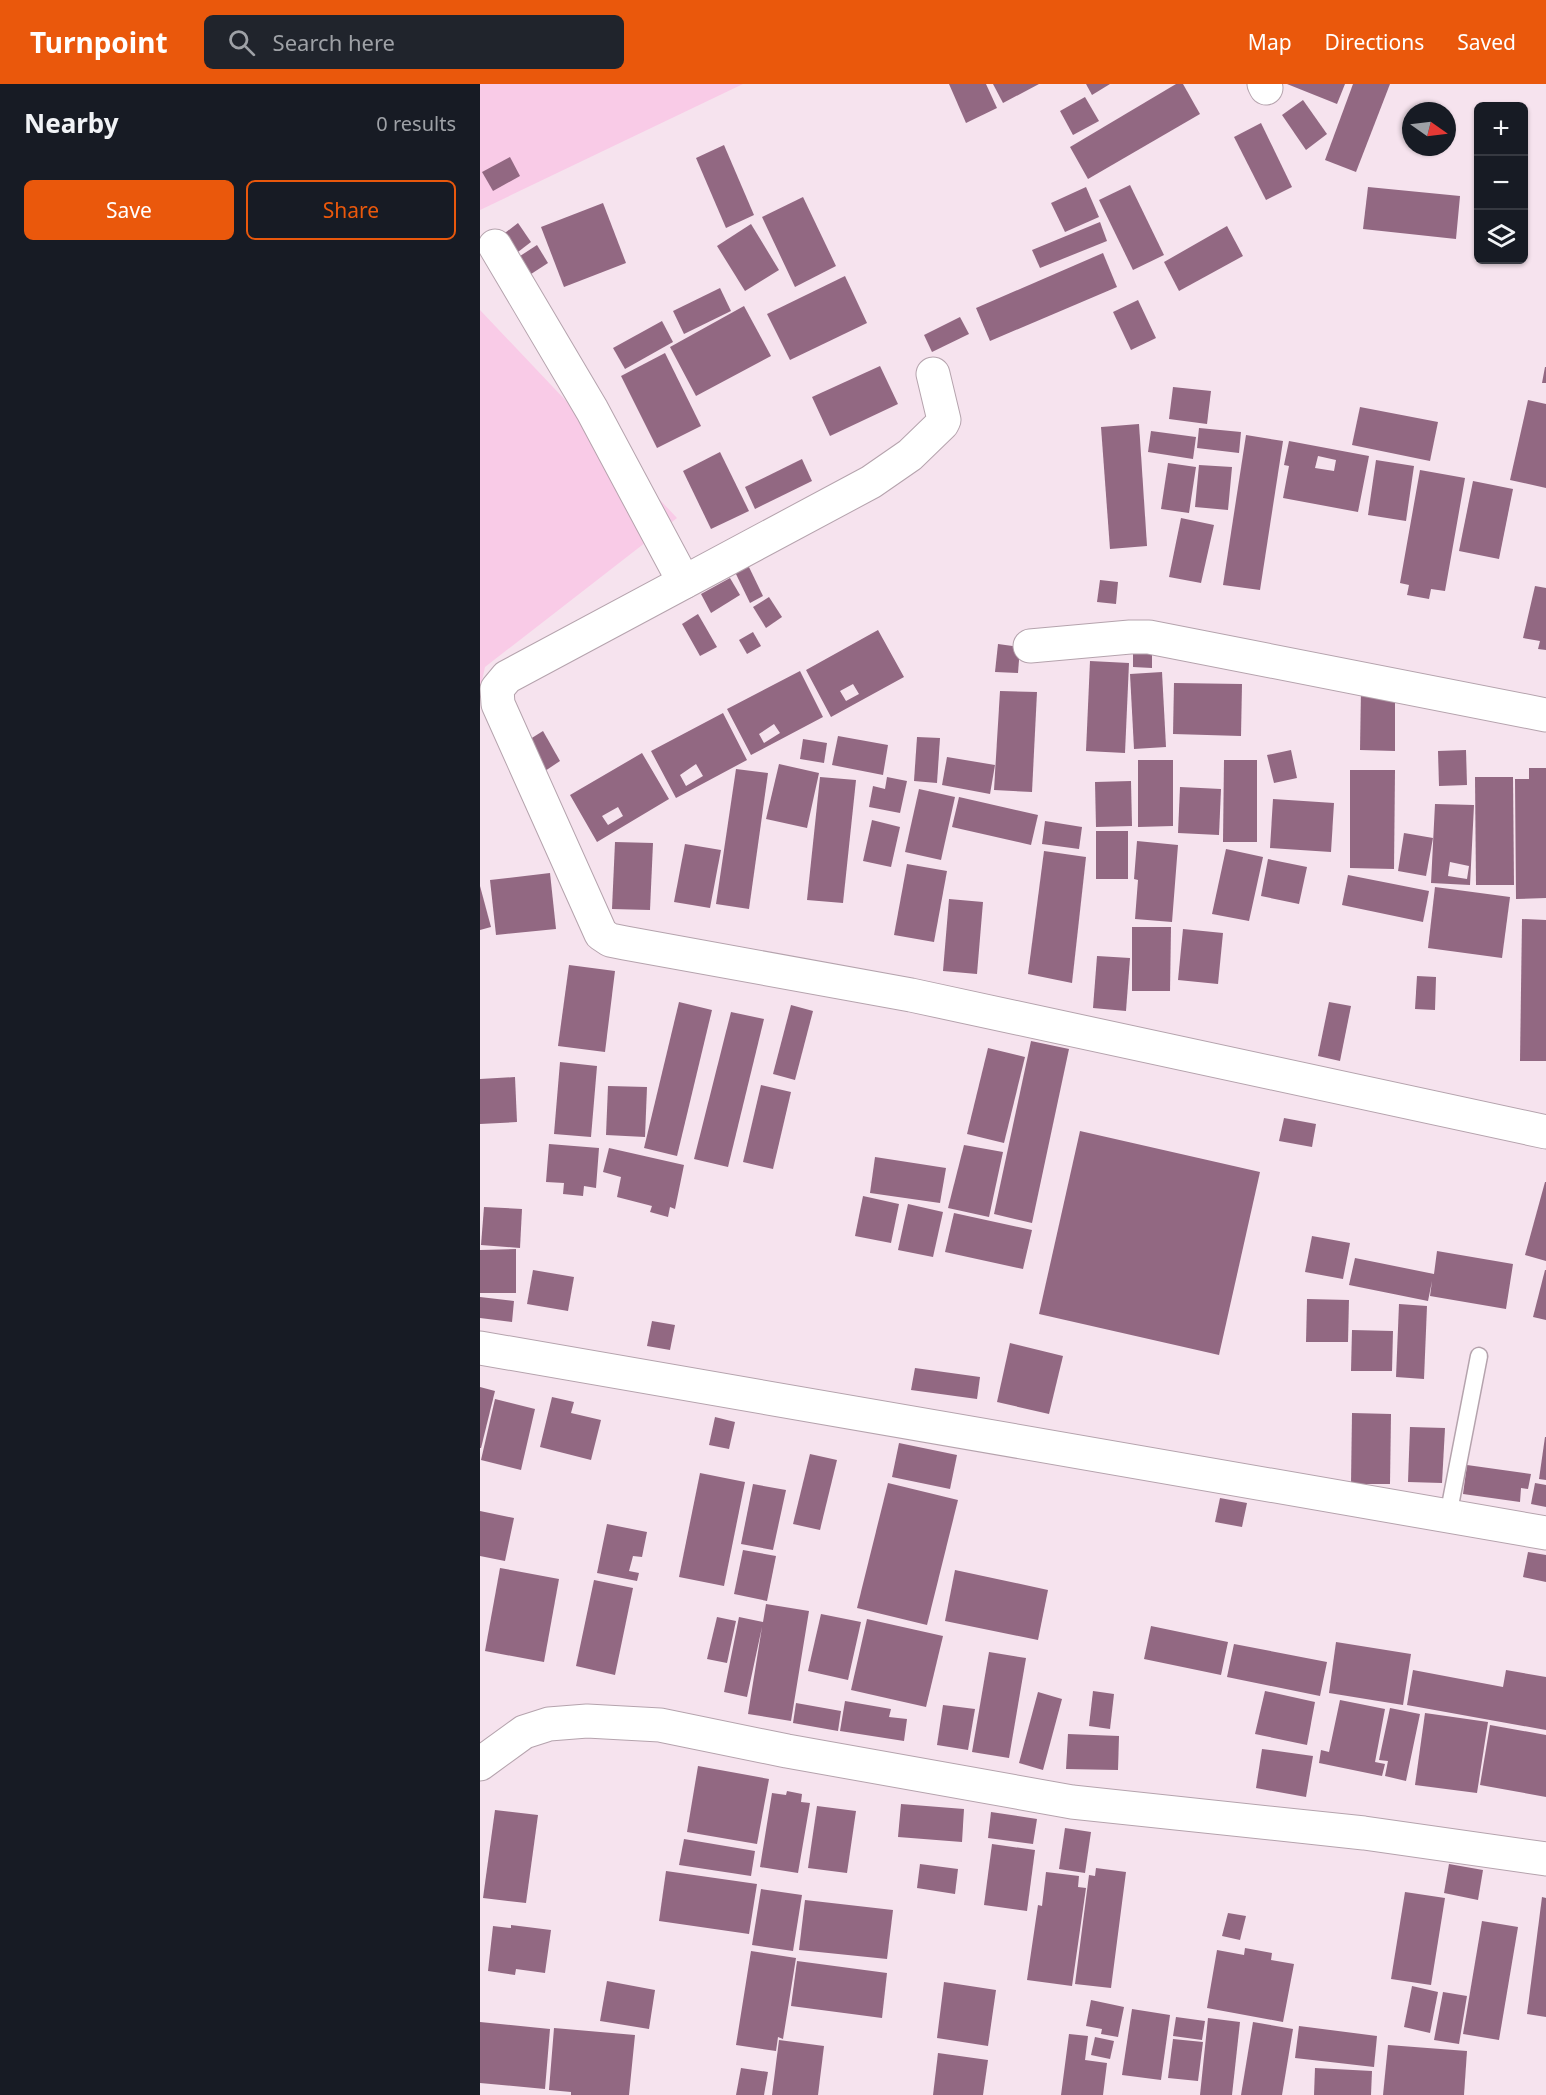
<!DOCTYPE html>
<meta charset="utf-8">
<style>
:root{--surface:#171b24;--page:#20242c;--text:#f1f3f6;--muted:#9ea1a6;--line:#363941;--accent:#ea580c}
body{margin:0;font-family:"Noto Sans",sans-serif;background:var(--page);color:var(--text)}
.controls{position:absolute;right:18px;top:18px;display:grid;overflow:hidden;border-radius:9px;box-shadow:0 2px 4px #0004}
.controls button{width:54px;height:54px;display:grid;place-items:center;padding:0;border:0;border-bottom:2px solid var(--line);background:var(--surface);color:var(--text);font:30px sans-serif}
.compass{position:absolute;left:922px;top:18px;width:54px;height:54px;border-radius:50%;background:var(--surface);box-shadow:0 2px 4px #0004;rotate:104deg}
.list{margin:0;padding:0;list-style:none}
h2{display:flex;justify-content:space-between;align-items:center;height:78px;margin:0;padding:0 24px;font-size:26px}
h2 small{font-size:20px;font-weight:400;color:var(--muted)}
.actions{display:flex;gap:12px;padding:18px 24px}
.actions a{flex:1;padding:14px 0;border:2px solid var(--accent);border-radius:9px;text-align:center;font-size:21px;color:var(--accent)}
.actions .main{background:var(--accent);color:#fff}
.icon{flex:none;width:33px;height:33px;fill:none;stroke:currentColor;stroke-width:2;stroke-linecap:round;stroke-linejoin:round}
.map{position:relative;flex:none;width:1066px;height:2011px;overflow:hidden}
header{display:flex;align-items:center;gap:36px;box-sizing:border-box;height:84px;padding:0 30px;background:var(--accent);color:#fff}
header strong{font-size:28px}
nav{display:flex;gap:33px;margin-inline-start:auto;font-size:21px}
.search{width:420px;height:54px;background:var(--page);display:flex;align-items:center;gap:15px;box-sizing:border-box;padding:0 21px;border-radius:9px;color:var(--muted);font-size:22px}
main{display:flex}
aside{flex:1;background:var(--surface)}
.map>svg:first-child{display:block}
.green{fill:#f9cbe7}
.building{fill:#926882;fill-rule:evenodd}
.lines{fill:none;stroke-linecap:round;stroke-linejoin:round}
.service-casing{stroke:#b5a3ad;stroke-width:19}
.minor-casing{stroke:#b5a3ad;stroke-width:35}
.service{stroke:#fff;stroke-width:16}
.minor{stroke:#fff;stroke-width:33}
</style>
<header>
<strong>Turnpoint</strong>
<div class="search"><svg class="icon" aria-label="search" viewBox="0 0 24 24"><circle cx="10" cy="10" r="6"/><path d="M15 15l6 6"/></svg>Search here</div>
<nav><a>Map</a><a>Directions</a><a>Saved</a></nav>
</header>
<main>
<aside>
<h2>Nearby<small>0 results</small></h2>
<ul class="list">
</ul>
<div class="actions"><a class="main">Save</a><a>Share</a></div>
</aside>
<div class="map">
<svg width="1066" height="2011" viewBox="0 0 1066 2011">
<rect width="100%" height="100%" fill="#f6e3ee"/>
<g class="green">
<polygon points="0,0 263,0 0,126"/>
<polygon points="0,226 197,434 5,583 0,606"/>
</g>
<g class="building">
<polygon points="469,0 506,0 517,24 486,39"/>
<polygon points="513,0 559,0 523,19"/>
<polygon points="606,0 630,0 612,11"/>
<polygon points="696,0 703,0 720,30 608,95 590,63"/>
<polygon points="807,0 865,0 857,20"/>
<polygon points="873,0 910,0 876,88 845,76"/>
<polygon points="605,13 619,37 593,51 580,27"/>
<polygon points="823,16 847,50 826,66 802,31"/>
<polygon points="781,39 812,103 786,116 754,53"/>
<polygon points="244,61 274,131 246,144 216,74"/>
<polygon points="30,73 40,92 13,107 2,88"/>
<polygon points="650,101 684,171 653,186 619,116"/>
<polygon points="606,103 619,133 585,148 571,119"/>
<polygon points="888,103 980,112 976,155 883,145"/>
<polygon points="323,113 356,182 315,203 282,133"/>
<polygon points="123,119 146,179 84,203 61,143"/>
<polygon points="620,138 627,157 560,184 552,166"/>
<polygon points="38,139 51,158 34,171 21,152"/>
<polygon points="271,140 299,186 265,207 237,162"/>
<polygon points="747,142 763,172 699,207 684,178"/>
<polygon points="57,161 68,179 48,192 37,174"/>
<polygon points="623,169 637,203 510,257 496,224"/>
<polygon points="365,192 387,239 310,276 287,230"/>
<polygon points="240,204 251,227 204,250 193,227"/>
<polygon points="658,216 676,254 651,266 633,228"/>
<polygon points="264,222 291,272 216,312 190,263"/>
<polygon points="480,233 489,250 452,268 444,251"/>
<polygon points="182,237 193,258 145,285 133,264"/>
<polygon points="185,269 221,342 177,364 141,292"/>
<polygon points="400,282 418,320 350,352 332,313"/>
<polygon points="1065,283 1066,283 1066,299 1062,299"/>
<polygon points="693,303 731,307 727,340 689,335"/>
<polygon points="1048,316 1066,320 1066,404 1030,396"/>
<polygon points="880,323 958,338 950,377 872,361"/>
<polygon points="659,340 667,462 630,465 621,343"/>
<polygon points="719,344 761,348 759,369 717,364"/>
<polygon points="671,347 716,353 713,375 668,368"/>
<polygon points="766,351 803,357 780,506 743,501"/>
<path d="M809,357L889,372L878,428L803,414L809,382L804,381ZM838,372L856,376L854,387L835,384Z"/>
<polygon points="240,368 269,427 231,445 203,387"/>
<polygon points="322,375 332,397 275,425 265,403"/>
<polygon points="896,376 934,382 926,437 888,431"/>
<polygon points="688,379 716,383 709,429 681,425"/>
<polygon points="719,381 752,383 748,426 715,423"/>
<polygon points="940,386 985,394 965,507 951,505 949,515 927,511 929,501 920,499"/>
<polygon points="993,397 1033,405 1019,475 979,467"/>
<polygon points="701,434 734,441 721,499 689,493"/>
<polygon points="268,481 283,512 270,519 255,488"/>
<polygon points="250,494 260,511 231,529 221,510"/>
<polygon points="620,496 638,498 636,520 617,518"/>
<polygon points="1055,502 1066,504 1066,566 1058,565 1060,557 1043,554"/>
<polygon points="289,513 302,533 286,544 273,523"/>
<polygon points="218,530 237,563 220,572 202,540"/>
<path d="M398,546L424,593L351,633L326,586ZM373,600L379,610L366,617L360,607Z"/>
<polygon points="273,548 281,562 267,570 259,556"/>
<polygon points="518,560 540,563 538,589 515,588"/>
<polygon points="653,562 672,562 672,584 653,583"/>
<polygon points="610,577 649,579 645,669 606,667"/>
<path d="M320,587L343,633L271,671L247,625ZM294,640L300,649L284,659L279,650Z"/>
<polygon points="682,588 686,663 654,665 650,590"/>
<polygon points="694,599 762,600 761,652 693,650"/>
<polygon points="881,605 915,605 915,667 880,666"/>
<polygon points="520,607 557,608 552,708 514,706"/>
<path d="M243,629L267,676L196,714L171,667ZM216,680L223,692L206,702L200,691Z"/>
<polygon points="63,647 80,677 65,687 47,657"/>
<polygon points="358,652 408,661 403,691 352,681"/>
<polygon points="437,653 460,654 457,699 434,697"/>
<polygon points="323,655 347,659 344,679 320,675"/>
<polygon points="811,666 817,694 794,699 787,671"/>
<polygon points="986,666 987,701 959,702 958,667"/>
<path d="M162,669L189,715L117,758L90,711ZM138,723L143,732L128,741L122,732Z"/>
<polygon points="467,673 515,681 510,710 462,701"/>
<polygon points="658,676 693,676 693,742 658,743"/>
<polygon points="744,676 777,676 777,758 743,758"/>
<polygon points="299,680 339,689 327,744 286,735"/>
<polygon points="1049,684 1066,684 1066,814 1036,815 1035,695 1049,695"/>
<polygon points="256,685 288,689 269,825 236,820"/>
<polygon points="870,686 915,686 914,785 870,784"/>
<polygon points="340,693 376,696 363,819 327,816"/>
<polygon points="407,693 427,697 420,729 389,723 393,702 405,705"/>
<polygon points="995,693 1033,693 1034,801 996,801"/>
<polygon points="651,697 652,742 616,743 615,698"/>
<polygon points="700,703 741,705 739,751 698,749"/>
<polygon points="439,705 475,713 461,776 425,768"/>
<polygon points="479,713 558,731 551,761 472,743"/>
<polygon points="793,715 854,719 851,768 790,764"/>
<path d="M955,720L994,721L990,801L951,799ZM970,778L989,782L987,795L968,792Z"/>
<polygon points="392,736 420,743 411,783 383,777"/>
<polygon points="565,737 602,743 599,765 562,760"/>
<rect x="616" y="747" width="32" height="48"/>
<polygon points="924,749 953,754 946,792 918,787"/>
<polygon points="657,757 698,761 692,838 655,835 658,796 654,795"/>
<polygon points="135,758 173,759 170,826 132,825"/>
<polygon points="205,760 241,766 230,824 194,818"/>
<polygon points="746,765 783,773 769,837 732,830"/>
<polygon points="564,767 606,773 592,899 548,890"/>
<polygon points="788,775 827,783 819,820 781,812"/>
<polygon points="427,780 467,787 454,858 414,851"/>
<polygon points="70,789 76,845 16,851 10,796"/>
<polygon points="868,791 949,807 943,838 862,821"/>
<polygon points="0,802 11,843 0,846"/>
<polygon points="955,803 1030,813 1022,874 948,864"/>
<polygon points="469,815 503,818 497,890 463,887"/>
<polygon points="1042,835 1066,836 1066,977 1040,977"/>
<polygon points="652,843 691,843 690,907 652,907"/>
<polygon points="703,845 743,849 738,900 698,896"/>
<polygon points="617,872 650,874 646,927 613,924"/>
<polygon points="89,881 135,887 125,968 78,962"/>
<polygon points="937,892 956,893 955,926 935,925"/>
<polygon points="199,918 232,926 197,1072 164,1064"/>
<polygon points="849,918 871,922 860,977 838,972"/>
<polygon points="311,921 333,927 315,996 293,990"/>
<polygon points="251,928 284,935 248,1083 214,1075"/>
<polygon points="551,957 589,965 552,1139 514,1130"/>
<polygon points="508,964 545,973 524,1059 487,1050"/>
<polygon points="80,978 117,982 111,1053 74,1050"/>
<polygon points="35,993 37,1038 0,1040 0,995"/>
<polygon points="281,1001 311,1008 293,1085 263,1078"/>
<polygon points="128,1002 167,1003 165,1053 126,1051"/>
<polygon points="804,1034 836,1040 832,1063 799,1057"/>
<polygon points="600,1047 780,1088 739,1271 559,1230"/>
<polygon points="69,1060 119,1064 116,1104 104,1102 103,1112 83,1110 84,1099 66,1098"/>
<polygon points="484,1061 523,1068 509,1133 468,1124"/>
<polygon points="129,1064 204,1081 195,1125 190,1123 188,1133 170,1128 172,1122 137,1113 141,1093 123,1088"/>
<polygon points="395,1073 466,1084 460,1119 390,1109"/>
<polygon points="1065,1098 1066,1098 1066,1177 1045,1171"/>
<polygon points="383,1112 419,1120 411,1159 375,1152"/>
<polygon points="428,1120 463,1128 453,1173 418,1166"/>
<polygon points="4,1123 42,1125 40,1164 1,1161"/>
<polygon points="474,1129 552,1146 543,1185 465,1168"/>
<polygon points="832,1152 870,1159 863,1195 825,1188"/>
<polygon points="36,1165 36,1209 0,1209 0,1166"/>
<polygon points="957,1167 1033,1180 1026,1225 950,1212 952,1197 948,1217 869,1201 875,1174 954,1190"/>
<polygon points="53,1186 94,1193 88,1227 47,1220"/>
<polygon points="1065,1186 1066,1186 1066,1236 1053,1233"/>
<polygon points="0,1213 34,1217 32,1238 0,1234"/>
<polygon points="827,1215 869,1216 868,1258 826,1258"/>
<polygon points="919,1220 947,1222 944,1295 916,1293"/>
<polygon points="172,1237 195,1241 190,1266 167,1262"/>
<polygon points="872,1246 913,1247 912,1287 871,1287"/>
<polygon points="530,1259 583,1272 569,1330 517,1318"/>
<polygon points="435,1284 500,1293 497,1315 431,1306"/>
<polygon points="0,1303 15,1307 1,1364 0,1364"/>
<polygon points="72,1313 94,1318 91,1329 121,1336 111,1376 60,1363"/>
<polygon points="15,1315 55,1325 41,1386 1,1376"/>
<polygon points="872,1329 911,1330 910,1400 871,1400"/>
<polygon points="235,1333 255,1338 249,1365 229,1361"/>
<polygon points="930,1343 965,1344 962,1399 928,1398"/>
<polygon points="1065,1353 1066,1353 1066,1396 1059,1395"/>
<polygon points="419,1359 477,1371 470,1405 412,1393"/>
<polygon points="330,1370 357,1376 340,1446 313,1440"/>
<polygon points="987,1381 1051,1390 1048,1405 1041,1404 1040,1418 983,1410"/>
<polygon points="220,1389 265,1398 244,1502 199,1493"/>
<polygon points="408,1399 478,1416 447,1541 377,1524"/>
<polygon points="1055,1399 1066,1401 1066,1423 1051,1420"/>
<polygon points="273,1400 306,1406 293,1466 261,1460"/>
<polygon points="740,1414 767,1419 762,1443 735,1438"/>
<polygon points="0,1427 34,1434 25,1477 0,1472"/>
<polygon points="127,1440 167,1448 162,1473 153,1472 149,1487 159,1489 157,1497 117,1489"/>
<polygon points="263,1466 296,1472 287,1517 254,1510"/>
<polygon points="1048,1468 1066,1471 1066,1498 1043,1493"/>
<polygon points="20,1484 79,1495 64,1578 5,1567"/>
<polygon points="475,1486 568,1506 558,1556 465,1537"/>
<polygon points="114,1496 153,1504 135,1591 96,1582"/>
<polygon points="286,1520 329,1527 311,1637 268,1630 282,1543 267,1613 244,1608 259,1533 283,1538"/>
<polygon points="341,1530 381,1538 368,1596 328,1587"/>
<polygon points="237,1533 256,1537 247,1579 227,1575"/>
<polygon points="387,1535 463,1552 446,1623 371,1606"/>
<polygon points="671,1542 748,1558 741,1591 664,1575"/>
<polygon points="856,1558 931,1570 923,1621 849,1609"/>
<polygon points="754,1560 847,1578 840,1612 747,1593"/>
<polygon points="509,1568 546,1574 529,1674 492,1668"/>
<polygon points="933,1586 1023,1603 1026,1586 1066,1593 1066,1646 927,1621"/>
<polygon points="613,1607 634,1610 630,1645 609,1642"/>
<polygon points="785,1607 835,1618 827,1661 775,1650"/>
<polygon points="558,1608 582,1615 563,1686 539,1679"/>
<polygon points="860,1616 905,1625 895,1678 905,1680 902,1692 839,1679 841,1666 849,1668"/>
<polygon points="365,1617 411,1625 409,1633 427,1635 424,1657 360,1647"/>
<polygon points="316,1619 361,1627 358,1647 313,1639"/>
<polygon points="463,1621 495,1625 488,1666 457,1661"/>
<polygon points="910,1624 940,1630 926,1697 905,1692 908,1677 899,1676"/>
<polygon points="945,1629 1008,1638 997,1709 935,1701"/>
<polygon points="1010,1641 1066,1651 1066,1713 1000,1701"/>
<polygon points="588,1650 639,1652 638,1686 586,1685"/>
<polygon points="782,1665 833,1672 826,1713 776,1704"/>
<polygon points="218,1682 289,1695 277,1760 207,1748"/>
<polygon points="307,1707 322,1710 321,1718 330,1719 318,1789 280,1783 292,1709 306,1711"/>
<polygon points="421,1720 484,1725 482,1758 418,1753"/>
<polygon points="337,1722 376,1727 367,1789 328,1784"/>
<polygon points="15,1726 58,1731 46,1819 3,1814"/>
<polygon points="511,1728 557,1735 553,1760 508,1754"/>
<polygon points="585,1744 611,1748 605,1789 579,1785"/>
<polygon points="204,1755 275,1767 271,1792 199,1781"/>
<polygon points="512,1760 555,1766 547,1827 504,1821"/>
<polygon points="440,1780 478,1785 475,1810 437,1804"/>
<polygon points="969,1780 1003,1786 998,1816 964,1809"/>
<polygon points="616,1784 646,1788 631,1904 595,1900 609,1791 615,1792"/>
<polygon points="186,1787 277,1800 269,1850 179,1837"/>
<polygon points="566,1788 599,1792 598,1803 606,1804 592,1902 547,1896 558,1821 562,1822"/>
<polygon points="281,1805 322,1811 313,1867 272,1861"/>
<polygon points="925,1808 965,1814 951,1901 911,1895"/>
<polygon points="1062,1813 1066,1814 1066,1933 1047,1930"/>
<polygon points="325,1816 413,1826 407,1875 319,1866"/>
<polygon points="748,1829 766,1832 760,1856 742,1852"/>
<polygon points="1002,1837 1038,1843 1019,1956 983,1950"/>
<polygon points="31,1841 71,1846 65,1889 36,1885 35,1891 8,1887 13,1842 31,1844"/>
<polygon points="765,1864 792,1869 791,1876 814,1880 803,1938 727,1924 737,1866 764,1871"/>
<polygon points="271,1867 316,1874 303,1955 298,1953 296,1967 256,1961"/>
<polygon points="317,1877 407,1889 402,1934 311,1922"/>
<polygon points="127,1897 175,1906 169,1945 120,1937"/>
<polygon points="464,1898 516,1906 508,1962 457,1954"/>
<polygon points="932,1902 958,1908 950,1949 924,1943"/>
<polygon points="963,1908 987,1912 979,1960 954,1956"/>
<polygon points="611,1916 644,1923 638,1953 621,1950 622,1945 606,1942"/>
<polygon points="652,1925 690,1931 681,1996 642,1991"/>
<polygon points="696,1933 725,1937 722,1956 693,1952"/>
<polygon points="728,1934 760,1938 752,2011 720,2011"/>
<polygon points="0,1938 70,1945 65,2005 0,1999"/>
<polygon points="773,1938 813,1945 802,2011 761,2011"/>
<polygon points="819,1942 897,1952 894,1983 815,1974"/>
<polygon points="74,1944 155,1951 149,2011 91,2011 91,2008 69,2006"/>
<polygon points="589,1950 608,1952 605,1976 627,1979 623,2011 581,2011"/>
<polygon points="615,1953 634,1957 630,1975 611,1971"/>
<polygon points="693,1955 723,1958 718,1997 688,1994"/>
<polygon points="299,1956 344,1962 338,2011 292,2011"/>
<polygon points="908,1961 987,1967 984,2011 903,2011"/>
<polygon points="458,1969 508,1976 503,2011 453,2011"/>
<polygon points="261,1984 288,1988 284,2011 256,2011"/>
<polygon points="835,1984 892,1987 891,2011 834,2011"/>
</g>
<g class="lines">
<defs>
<polyline id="service" points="968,1432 999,1272"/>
<g id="minor">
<polyline points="784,0 786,4"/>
<polyline points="15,162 112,326 204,498"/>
<polyline points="453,290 464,336 462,340 430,371 391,398 27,593 17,605 18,620 121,850 130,856 145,859 431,911 1066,1048"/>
<polyline points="550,562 650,553 669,553 1066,631"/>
<polyline points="0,1264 1066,1449"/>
<polyline points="0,1680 44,1648 69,1640 107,1637 180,1641 307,1667 592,1718 884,1749 1066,1775"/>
</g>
</defs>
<use href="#service" class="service-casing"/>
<use href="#minor" class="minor-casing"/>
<use href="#service" class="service"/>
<use href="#minor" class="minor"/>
</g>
</svg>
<div class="controls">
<button>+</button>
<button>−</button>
<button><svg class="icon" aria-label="layers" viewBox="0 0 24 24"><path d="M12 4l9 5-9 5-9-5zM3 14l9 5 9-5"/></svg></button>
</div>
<svg class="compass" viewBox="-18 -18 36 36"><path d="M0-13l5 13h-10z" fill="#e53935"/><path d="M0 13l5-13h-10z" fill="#9ea1a6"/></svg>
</div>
</main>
